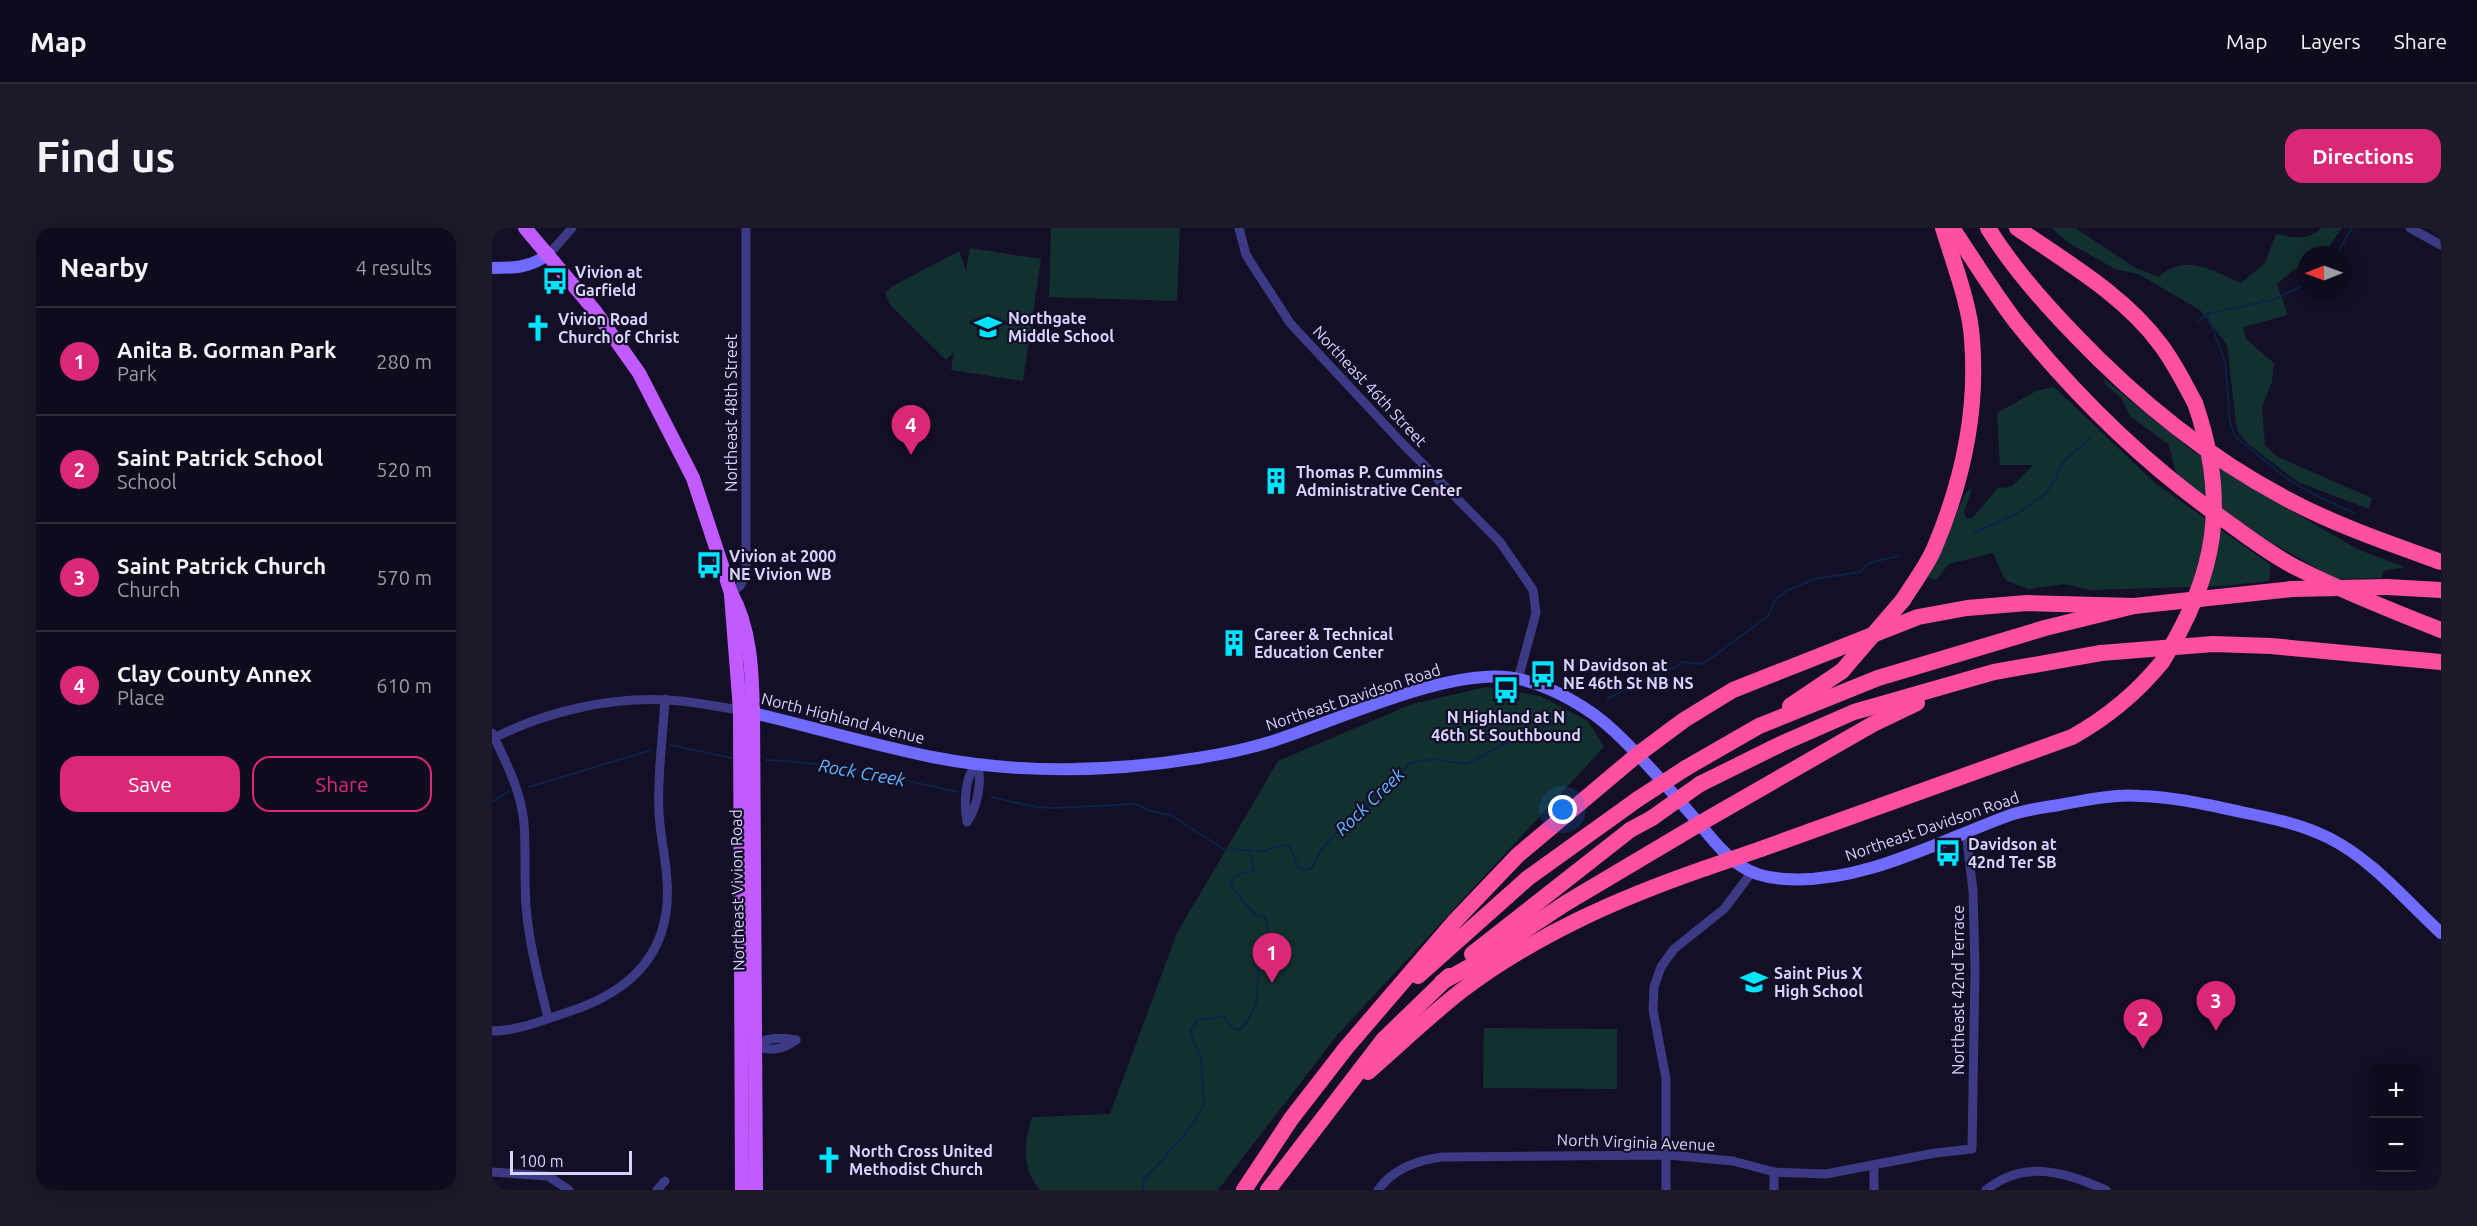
<!DOCTYPE html>
<meta charset="utf-8">
<style>
:root{--surface:#0e0b1c;--page:#1c1929;--text:#f1f3f6;--muted:#9b9ba3;--line:#2e2b3b;--accent:#db2777}
body{margin:0;font-family:Ubuntu,sans-serif;background:var(--page);color:var(--text)}
.controls{position:absolute;right:18px;bottom:18px;display:grid;overflow:hidden;border-radius:12px;box-shadow:0 3px 15px #0003}
.controls button{width:54px;height:54px;display:grid;place-items:center;padding:0;border:0;border-bottom:2px solid var(--line);background:var(--surface);color:var(--text);font:30px sans-serif}
.compass{position:absolute;left:1805px;top:18px;width:54px;height:54px;border-radius:50%;background:var(--surface);box-shadow:0 3px 15px #0003;rotate:269deg}
.scale{position:absolute;left:18px;bottom:15px;width:122px;box-sizing:border-box;padding-left:6px;border:3px solid #d9d4ff;border-top:0;font-size:16px;line-height:21px;white-space:nowrap;color:#d9d4ff;-webkit-text-stroke:4px #130f26;paint-order:stroke}
.you{position:absolute;left:1071px;top:582px;width:21px;height:21px;margin:-15px;border:4px solid #fff;border-radius:50%;background:#1a73e8;box-shadow:0 0 0 9px #1a73e833}
.badge{display:grid;place-items:center;width:39px;height:39px;border-radius:50%;background:var(--accent);color:#fff;font-size:20px;font-weight:700}
.pin{position:absolute;translate:-50% -50px;filter:drop-shadow(0 2px 3px #0008)}
.pin::after{content:'';position:absolute;top:32px;width:21px;height:18px;background:inherit;clip-path:polygon(0 0,100% 0,50% 100%)}
.list{margin:0;padding:0;list-style:none}
h2{display:flex;justify-content:space-between;align-items:center;height:78px;margin:0;padding:0 24px;font-size:26px}
h2 small{font-size:20px;font-weight:400;color:var(--muted)}
.list li{display:grid;grid-template-columns:39px 1fr auto;gap:18px;align-items:center;box-sizing:border-box;height:108px;padding:0 24px;border-top:2px solid var(--line)}
.list b{display:block;font-size:22px;white-space:nowrap}
.list p{margin:0;font-size:20px;white-space:nowrap;color:var(--muted)}
.list em{font-size:20px;font-style:normal;color:var(--muted)}
.actions{display:flex;gap:12px;padding:18px 24px}
.actions a{flex:1;padding:14px 0;border:2px solid var(--accent);border-radius:18px;text-align:center;font-size:21px;color:var(--accent)}
.actions .main{background:var(--accent);color:#fff}
.map{position:relative;flex:none;width:1949px;height:962px;overflow:hidden;border-radius:18px}
header{display:flex;align-items:center;gap:36px;box-sizing:border-box;height:84px;padding:0 30px;background:var(--surface);border-bottom:2px solid var(--line)}
header strong{font-size:28px}
nav{display:flex;gap:33px;margin-inline-start:auto;font-size:21px}
.intro{display:flex;align-items:center;justify-content:space-between;box-sizing:border-box;height:144px;padding:0 36px}
h1{margin:0;font-size:42px}
.button{padding:15px 27px;border-radius:18px;background:var(--accent);color:#fff;font-size:21px;font-weight:700}
main{display:flex;gap:36px;padding:0 36px}
aside{flex:1;background:var(--surface);border-radius:18px;box-shadow:0 3px 15px #0003}
.map>svg:first-child{display:block}
.green{fill:#12302f}
.lines{fill:none;stroke-linecap:round;stroke-linejoin:round}
.stream{stroke:#0c2248;stroke-width:2}
.street{stroke:#3d3a85;stroke-width:9}
.secondary{stroke:#6f6bff;stroke-width:12}
.primary{stroke:#c25bff;stroke-width:14}
.highway{stroke:#ff4fa3;stroke-width:16}
.highway-bridge{stroke:#ff4fa3;stroke-width:16}
.labels{text-anchor:middle;stroke-width:4.5;stroke-linejoin:round;paint-order:stroke}
.poi-label{font-size:16px;font-weight:bold;fill:#d9d4ff;stroke:#130f26;text-anchor:start}
.street-label{font-size:16px;fill:#d9d4ff;stroke:#130f26}
.water-label{font-size:18px;font-style:italic;fill:#62b6ff;stroke:#130f26}
</style>
<header>
<strong>Map</strong>
<nav><a>Map</a><a>Layers</a><a>Share</a></nav>
</header>
<div class="intro"><h1>Find us</h1><a class="button">Directions</a></div>
<main>
<aside>
<h2>Nearby<small>4 results</small></h2>
<ul class="list">
<li><span class="badge">1</span><div><b>Anita B. Gorman Park</b><p>Park</p></div><em>280 m</em></li>
<li><span class="badge">2</span><div><b>Saint Patrick School</b><p>School</p></div><em>520 m</em></li>
<li><span class="badge">3</span><div><b>Saint Patrick Church</b><p>Church</p></div><em>570 m</em></li>
<li><span class="badge">4</span><div><b>Clay County Annex</b><p>Place</p></div><em>610 m</em></li>
</ul>
<div class="actions"><a class="main">Save</a><a>Share</a></div>
</aside>
<div class="map">
<svg width="1949" height="962" viewBox="0 0 1949 962">
<rect width="100%" height="100%" fill="#130f26"/>
<g class="green">
<polygon points="559,0 688,0 685,73 557,69"/>
<path d="M1559,0H1583L1644,40L1667,49C1692,24 1721,43 1749,55L1773,35L1784,6C1802,10 1815,13 1830,0H1850L1831,27H1814V37L1801,42L1785,56L1796,87L1751,99L1754,111L1782,135L1780,154L1770,178L1773,217L1786,229L1880,270L1877,281L1806,254L1756,216L1745,203L1735,117L1708,82L1646,46L1623,41L1577,15Z"/>
<polygon points="478,20 549,31 531,153 459,142 462,124 454,132 399,78 393,65 399,59 467,23 474,43"/>
<polygon points="1611,150 1698,221 1747,252 1865,321 1913,339 1891,343 1890,350 1844,351 1773,311 1690,252 1683,242 1677,217 1638,188 1629,170 1613,156"/>
<polygon points="1562,159 1663,255 1779,337 1777,353 1731,358 1598,362 1573,356 1536,361 1513,352 1501,325 1457,336 1444,352 1436,349 1474,264 1480,260 1472,284 1475,291 1481,289 1506,260 1519,259 1541,237 1508,237 1505,185 1544,163"/>
<path d="M994,459L1048,468L1096,493L1112,519L846,806L726,962H548C529,939 532,915 540,889L618,886L685,705L786,533L920,476Z"/>
<polygon points="992,800 1125,801 1125,861 991,860"/>
</g>
<g class="lines">
<g class="stream">
<polyline points="1844,27 1860,0"/>
<polyline points="1715,86 1733,133 1738,193 1743,208 1794,250 1821,266 1862,285"/>
<polyline points="1707,93 1715,86 1783,71 1814,56"/>
<polyline points="1482,305 1528,284 1553,266 1564,251 1569,236 1599,209"/>
<polyline points="1115,471 1159,448 1184,439 1190,434 1211,436 1276,388 1284,371 1296,362 1323,351 1368,344 1377,335 1406,328"/>
<polyline points="178,517 240,530"/>
<path d="M273,532C339,534 401,550 466,564"/>
<polyline points="37,559 159,522"/>
<polyline points="499,569 544,579 562,580 644,576 658,583 679,587 731,621 772,623 782,619 797,617 806,639 813,642 820,640 829,622 841,608 864,592 880,573 897,560 918,535 941,531 975,536 1009,518 1073,490"/>
<polyline points="0,574 17,563"/>
<polyline points="651,962 652,952 699,899 712,877 709,829 698,804 705,792 732,789 742,801 747,802 755,794 765,773 767,721 776,702 773,689 763,687 739,659 740,651 750,645 762,643 758,623"/>
</g>
<g class="street">
<polyline points="747,0 754,27 798,95 909,214 1008,314 1041,362 1044,385 1026,451"/>
<polyline points="1918,0 1949,17"/>
<polyline points="57,26 80,0"/>
<polyline points="239,365 248,358 254,346 254,0"/>
<path d="M0,505C14,534 29,563 32,595C34,623 32,650 34,678C37,716 47,753 56,790"/>
<path d="M0,511C52,484 116,469 175,472C201,473 227,479 253,483"/>
<path d="M485,536C491,553 485,580 475,594C472,577 472,548 485,536Z"/>
<path d="M0,803C27,803 54,791 79,783C142,762 180,722 175,653C174,630 168,608 167,585C165,547 171,509 173,471"/>
<path d="M259,818C277,822 288,824 304,812"/>
<path d="M263,818C272,809 292,809 304,812"/>
<polyline points="1382,938 1382,962"/>
<polyline points="0,944 56,948 77,962"/>
<polyline points="1282,944 1282,962"/>
<polyline points="165,962 173,953"/>
<path d="M886,962C901,941 926,932 950,929L1176,927L1241,933L1282,944L1334,946L1443,925L1480,921L1483,742L1481,663L1474,604"/>
<polyline points="1174,962 1174,851 1161,782 1162,759 1169,739 1182,721 1232,681 1260,644"/>
<path d="M1494,962C1531,931 1574,944 1614,962"/>
</g>
<g class="secondary">
<path d="M0,40C22,40 38,40 57,26"/>
<path d="M261,485C321,499 380,517 440,529C527,546 619,544 706,530C731,526 755,521 778,514C843,494 962,436 1027,451C1061,459 1098,480 1123,504C1152,531 1178,562 1204,592C1218,608 1231,626 1249,638C1262,647 1277,650 1293,651C1369,656 1443,615 1513,589C1530,582 1549,580 1567,577C1593,572 1622,566 1649,568C1683,569 1716,577 1749,584C1779,590 1809,596 1837,610C1881,632 1914,673 1949,705"/>
<polyline points="1949,962 1949,961"/>
</g>
<g class="primary">
<path d="M33,0L103,83L147,145L201,250L239,365C259,401 260,444 261,485L264,962"/>
<polyline points="239,367 248,482 250,962"/>
</g>
<g class="highway">
<path d="M1460,0C1481,31 1501,64 1524,94C1583,167 1651,234 1727,288C1752,306 1776,325 1803,339C1850,363 1900,383 1949,402"/>
<path d="M1496,0C1520,39 1550,73 1582,106C1643,170 1714,228 1793,270C1843,297 1896,315 1949,334"/>
<path d="M1525,0C1574,34 1632,67 1668,116C1682,134 1692,155 1703,175"/>
<polyline points="1895,359 1949,362"/>
<path d="M1411,372C1421,356 1434,339 1442,321C1470,255 1486,183 1480,111C1478,77 1461,33 1451,0"/>
<polyline points="1298,478 1350,443"/>
<polyline points="1194,540 1267,498 1386,450 1553,400 1642,378 1800,361"/>
<polyline points="1208,556 1289,516 1362,484 1502,444 1609,425 1721,416 1779,418 1949,434"/>
<path d="M1269,621L1580,509C1616,489 1644,466 1670,434"/>
<polyline points="980,726 1138,602 1160,590"/>
<polyline points="926,748 1036,650 1146,571"/>
<polyline points="950,754 977,739 1074,675 1207,596 1381,496 1425,475"/>
<path d="M876,844C907,817 937,788 969,763C1043,707 1127,670 1214,640"/>
<polyline points="752,962 799,891 854,820 963,693 1026,627 1145,527 1192,492 1241,462 1426,389 1475,380 1535,375 1642,378"/>
<polyline points="776,962 891,812 957,748"/>
</g>
<g class="highway-bridge">
<polyline points="1800,361 1895,359"/>
<path d="M1670,434C1725,347 1737,273 1703,175"/>
<polyline points="1350,443 1411,372"/>
<polyline points="1146,571 1194,540"/>
<polyline points="1160,590 1208,556"/>
<polyline points="1214,640 1269,621"/>
</g>
</g>
<defs>
<symbol id="bus-bare" viewBox="-9 -9 18 18"><path d="M-5-6H5V4H4V6H2V4H-2V6H-4V4H-5ZM-3.5-4V0h7V-4ZM-3.5 1.2v1.5H-2V1.2ZM2 1.2v1.5H3.5V1.2Z" fill="#00e5ff" stroke="#130f26" stroke-width="2.5" paint-order="stroke"/></symbol>
<symbol id="school-bare" viewBox="-9 -9 18 18"><path d="M0-5L7-2L0 1L-7-2ZM-4 1L0 2.5L4 1V4Q0 6-4 4Z" fill="#00e5ff" stroke="#130f26" stroke-width="2.5" paint-order="stroke"/></symbol>
<symbol id="church-bare" viewBox="-9 -9 18 18"><path d="M-1.2-6h2.4v3.5h3.3v2.4h-3.3V6h-2.4V-.1h-3.3v-2.4h3.3Z" fill="#00e5ff" stroke="#130f26" stroke-width="2.5" paint-order="stroke"/></symbol>
<symbol id="building-bare" viewBox="-9 -9 18 18"><path d="M-4-6H4V6H1V3H-1V6H-4ZM-2.5-4.3h1.7v1.8h-1.7ZM.8-4.3h1.7v1.8H.8ZM-2.5-1h1.7V.8h-1.7ZM.8-1h1.7V.8H.8Z" fill="#00e5ff" stroke="#130f26" stroke-width="2.5" paint-order="stroke"/></symbol>
</defs>
<g fill-rule="evenodd">
<use href="#bus-bare" x="44" y="34" width="38" height="38"/>
<use href="#school-bare" x="477" y="80" width="38" height="38"/>
<use href="#church-bare" x="27" y="81" width="38" height="38"/>
<use href="#building-bare" x="765" y="234" width="38" height="38"/>
<use href="#bus-bare" x="198" y="318" width="38" height="38"/>
<use href="#building-bare" x="723" y="396" width="38" height="38"/>
<use href="#bus-bare" x="1032" y="427" width="38" height="38"/>
<use href="#bus-bare" x="995" y="443" width="38" height="38"/>
<use href="#bus-bare" x="1437" y="606" width="38" height="38"/>
<use href="#school-bare" x="1243" y="735" width="38" height="38"/>
<use href="#church-bare" x="318" y="913" width="38" height="38"/>
</g>
<g class="labels">
<g class="poi-label">
<text x="83" y="50">Vivion at<tspan x="83" dy="18">Garfield</tspan></text>
<text x="516" y="96">Northgate<tspan x="516" dy="18">Middle School</tspan></text>
<text x="66" y="97">Vivion Road<tspan x="66" dy="18">Church of Christ</tspan></text>
<text x="804" y="250">Thomas P. Cummins<tspan x="804" dy="18">Administrative Center</tspan></text>
<text x="237" y="334">Vivion at 2000<tspan x="237" dy="18">NE Vivion WB</tspan></text>
<text x="762" y="412">Career &amp; Technical<tspan x="762" dy="18">Education Center</tspan></text>
<text x="1071" y="443">N Davidson at<tspan x="1071" dy="18">NE 46th St NB NS</tspan></text>
<text x="1014" y="495" text-anchor="middle">N Highland at N<tspan x="1014" dy="18">46th St Southbound</tspan></text>
<text x="1476" y="622">Davidson at<tspan x="1476" dy="18">42nd Ter SB</tspan></text>
<text x="1282" y="751">Saint Pius X<tspan x="1282" dy="18">High School</tspan></text>
<text x="357" y="929">North Cross United<tspan x="357" dy="18">Methodist Church</tspan></text>
</g>
<g class="street-label">
<text transform="translate(878 158) rotate(47)" y="6">Northeast 46th Street</text>
<text transform="translate(239 185) rotate(-90)" y="6">Northeast 48th Street</text>
<text transform="translate(861 469) rotate(-18)" y="6">Northeast Davidson Road</text>
<text transform="translate(351 490) rotate(14)" y="6">North Highland Avenue</text>
<text transform="translate(1440 598) rotate(-19)" y="6">Northeast Davidson Road</text>
<text transform="translate(245 662) rotate(-91)" y="6">Northeast Vivion Road</text>
<text transform="translate(1466 762) rotate(-90)" y="6">Northeast 42nd Terrace</text>
<text transform="translate(1144 914) rotate(2)" y="6">North Virginia Avenue</text>
</g>
<g class="water-label">
<text transform="translate(370 545) rotate(10)" y="6">Rock Creek</text>
<text transform="translate(878 574) rotate(-44)" y="6">Rock Creek</text>
</g>
</g>
</svg>
<div class="controls">
<button>+</button>
<button>−</button>
</div>
<svg class="compass" viewBox="-18 -18 36 36"><path d="M0-13l5 13h-10z" fill="#e53935"/><path d="M0 13l5-13h-10z" fill="#9b9ba3"/></svg>
<div class="scale">100 m</div>
<div class="you"></div>
<div class="pin badge" style="left:780px;top:755px">1</div>
<div class="pin badge" style="left:1651px;top:821px">2</div>
<div class="pin badge" style="left:1724px;top:803px">3</div>
<div class="pin badge" style="left:419px;top:227px">4</div>
</div>
</main>
